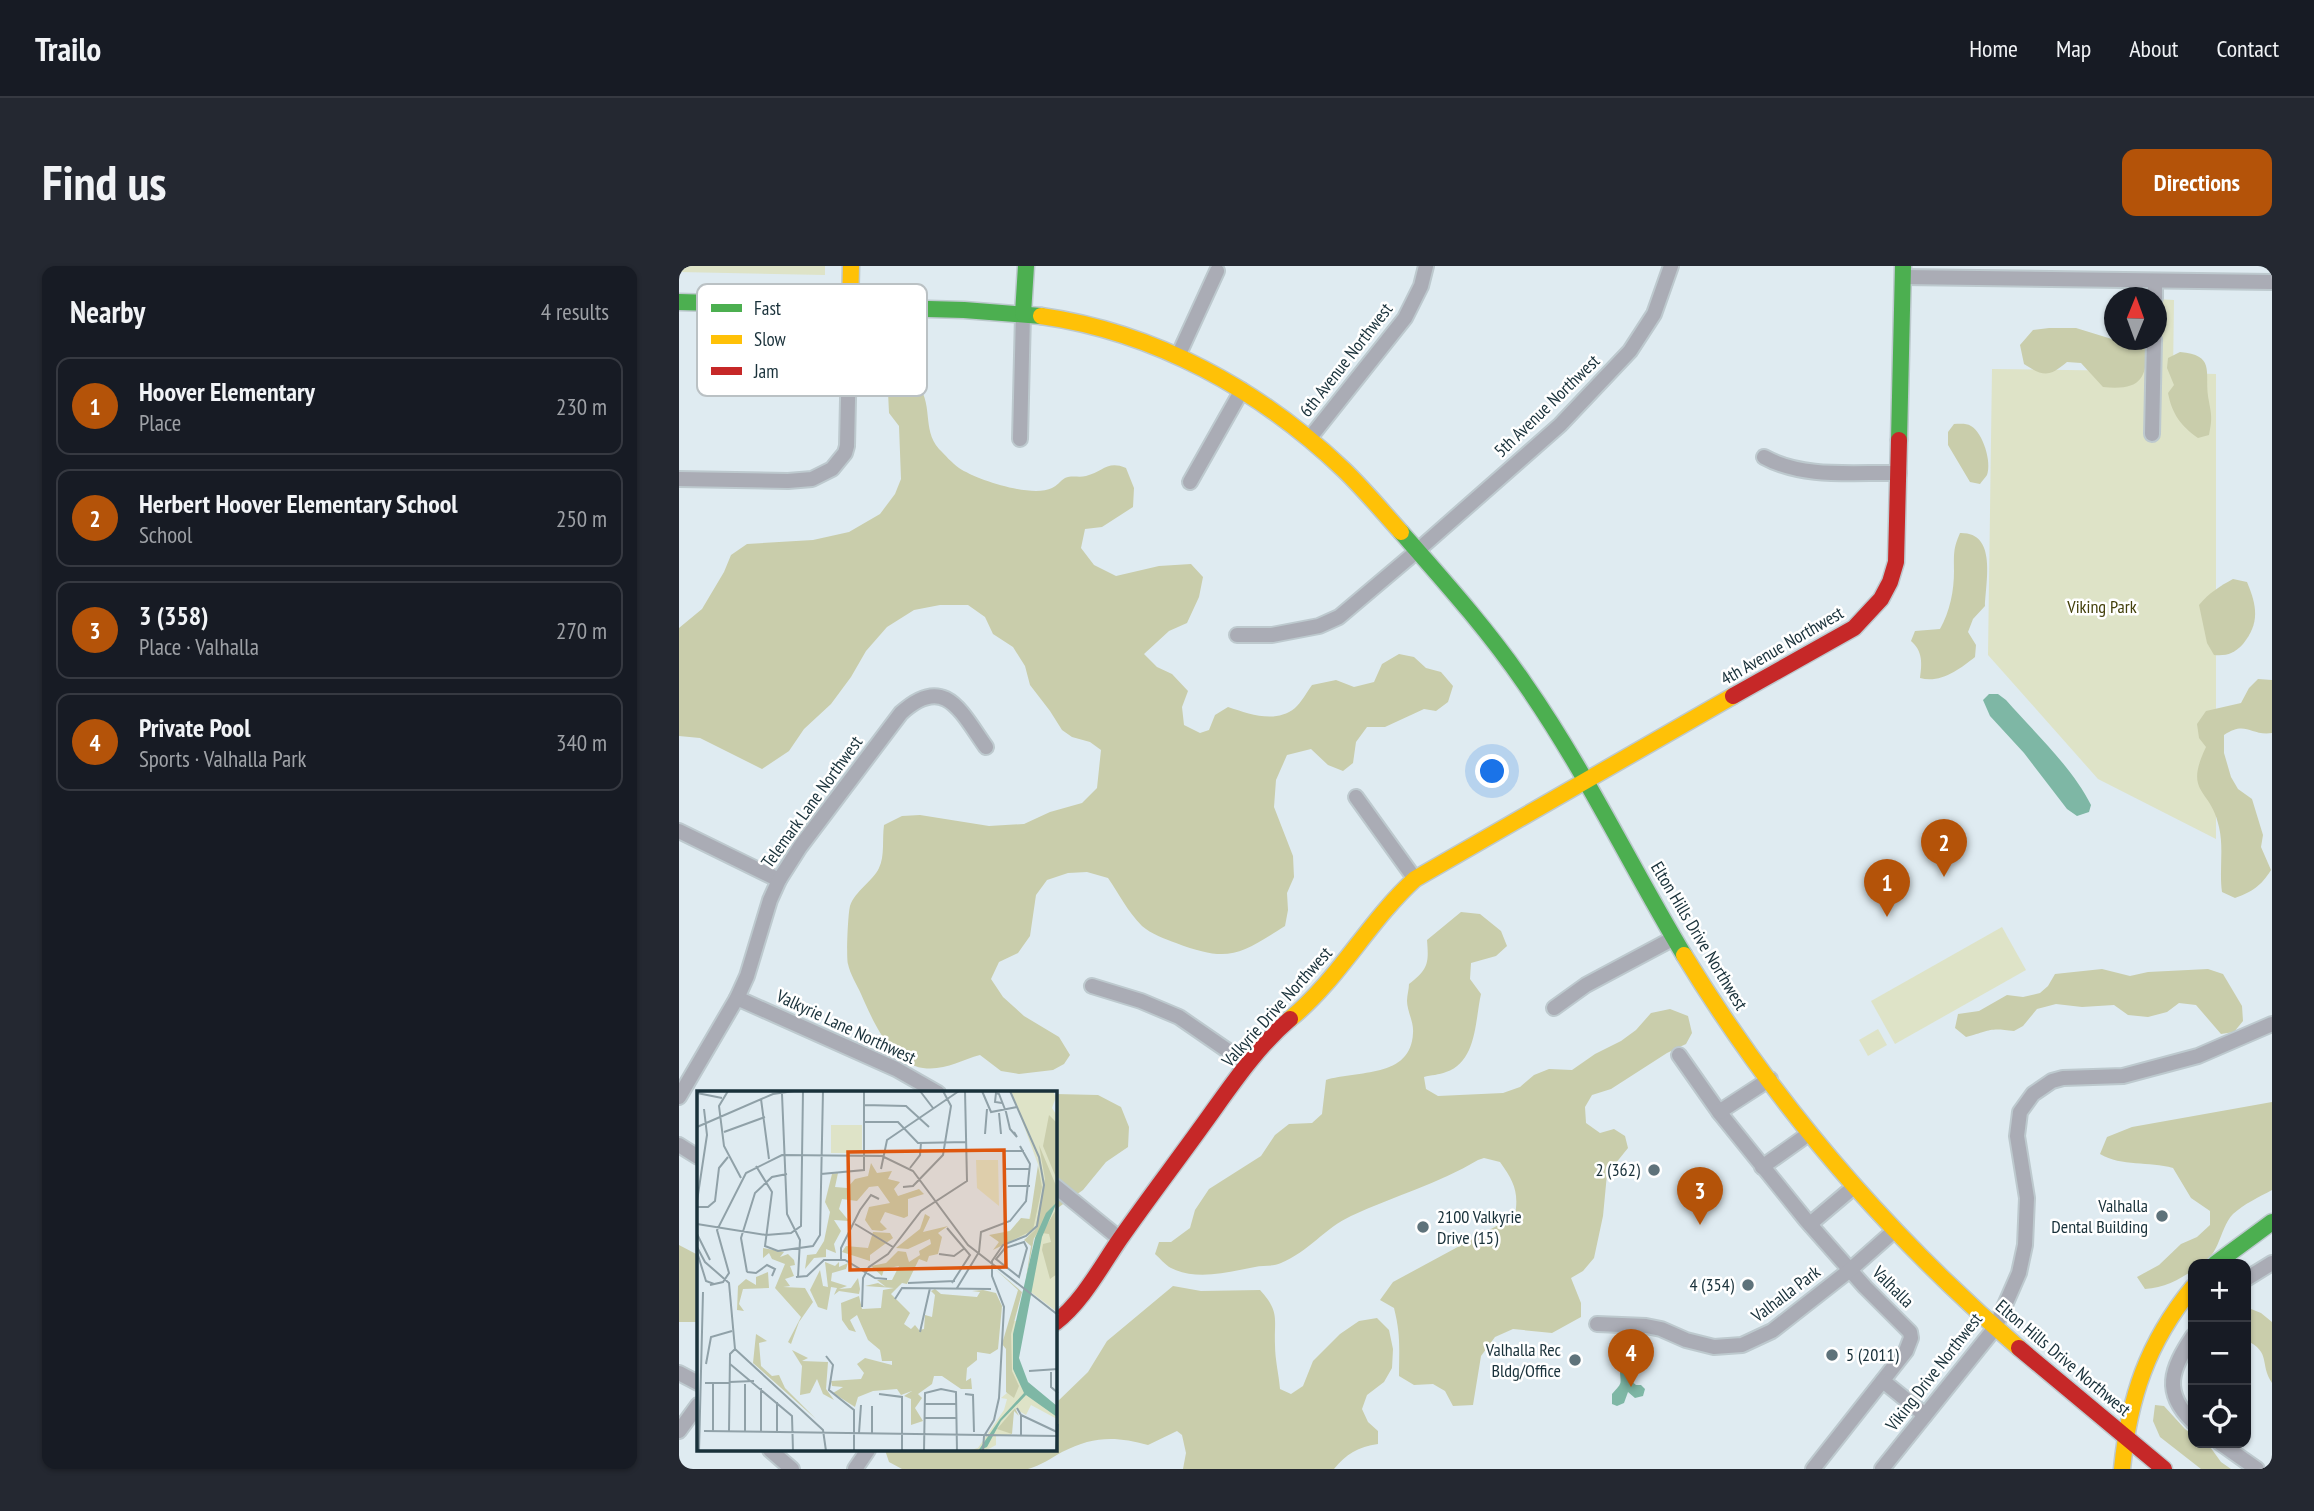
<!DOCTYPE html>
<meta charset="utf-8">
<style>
:root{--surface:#171b24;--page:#242831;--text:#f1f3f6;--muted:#9ea1a6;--line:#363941;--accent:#b45309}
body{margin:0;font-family:"PT Sans Narrow",sans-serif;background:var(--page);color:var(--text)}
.controls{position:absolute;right:21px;bottom:21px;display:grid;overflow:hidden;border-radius:14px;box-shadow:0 2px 5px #0004}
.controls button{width:63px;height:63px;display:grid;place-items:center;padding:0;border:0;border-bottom:2px solid var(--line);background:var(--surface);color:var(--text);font:35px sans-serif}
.compass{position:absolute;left:1425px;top:21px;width:63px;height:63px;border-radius:50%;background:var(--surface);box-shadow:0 2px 5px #0004;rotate:1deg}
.you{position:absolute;left:814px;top:506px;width:24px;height:24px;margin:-18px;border:5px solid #fff;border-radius:50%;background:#1a73e8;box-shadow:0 0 0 10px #1a73e833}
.badge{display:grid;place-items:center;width:46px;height:46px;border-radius:50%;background:var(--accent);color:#fff;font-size:23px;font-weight:700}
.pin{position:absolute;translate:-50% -58px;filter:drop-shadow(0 2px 4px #0008)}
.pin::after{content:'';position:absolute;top:37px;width:24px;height:21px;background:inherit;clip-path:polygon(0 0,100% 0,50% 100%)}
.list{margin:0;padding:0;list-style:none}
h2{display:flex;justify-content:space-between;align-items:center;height:91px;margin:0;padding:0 28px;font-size:30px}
h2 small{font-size:23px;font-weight:400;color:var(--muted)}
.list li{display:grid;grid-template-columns:46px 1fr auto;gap:21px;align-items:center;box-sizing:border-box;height:98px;margin:0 14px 14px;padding:0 14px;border:2px solid var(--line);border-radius:14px}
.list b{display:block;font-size:26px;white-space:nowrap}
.list p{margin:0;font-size:23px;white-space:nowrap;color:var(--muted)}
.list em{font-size:23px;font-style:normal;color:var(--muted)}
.icon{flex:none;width:38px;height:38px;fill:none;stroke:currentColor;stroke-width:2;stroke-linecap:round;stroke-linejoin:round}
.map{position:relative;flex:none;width:1593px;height:1203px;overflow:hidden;border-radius:14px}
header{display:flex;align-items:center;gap:42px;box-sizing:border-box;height:98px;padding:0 35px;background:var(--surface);border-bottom:2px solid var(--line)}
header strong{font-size:33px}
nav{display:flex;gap:38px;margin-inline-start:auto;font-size:24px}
.intro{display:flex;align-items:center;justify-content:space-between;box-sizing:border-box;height:168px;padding:0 42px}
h1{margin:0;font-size:49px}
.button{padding:18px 32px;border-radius:14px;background:var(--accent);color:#fff;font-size:24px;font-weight:700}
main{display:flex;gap:42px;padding:0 42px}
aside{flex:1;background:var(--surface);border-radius:14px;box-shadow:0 2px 5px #0004}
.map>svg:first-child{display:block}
.green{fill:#dee3c7}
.forest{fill:#c9cdab}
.water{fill:#7eb7a5}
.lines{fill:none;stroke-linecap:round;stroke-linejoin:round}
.street-casing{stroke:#bdc9ce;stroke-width:18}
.fast-casing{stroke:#bdc9ce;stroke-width:19}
.slow-casing{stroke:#bdc9ce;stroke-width:19}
.jam-casing{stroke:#bdc9ce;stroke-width:19}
.street{stroke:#aaacb5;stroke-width:14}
.fast{stroke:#4caf50;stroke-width:16}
.slow{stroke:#ffc107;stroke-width:16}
.jam{stroke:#c62828;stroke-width:16}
.poi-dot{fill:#5e727a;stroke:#fff;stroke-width:2.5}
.labels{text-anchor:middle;stroke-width:5;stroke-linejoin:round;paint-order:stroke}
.street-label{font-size:18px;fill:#19313a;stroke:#fff}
.park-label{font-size:18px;fill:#44410c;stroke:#fff}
.poi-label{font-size:18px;fill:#19313a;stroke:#fff;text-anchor:end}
.inset-road{fill:none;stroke:#90a1a8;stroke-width:2}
.view{fill:#de570e;fill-opacity:0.15;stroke:#de570e;stroke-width:3.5}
.inset-edge{fill:none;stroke:#19313a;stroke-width:3.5}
.key{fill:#fff;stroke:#bac1c4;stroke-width:2}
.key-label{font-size:19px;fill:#19313a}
</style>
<header>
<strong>Trailo</strong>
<nav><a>Home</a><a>Map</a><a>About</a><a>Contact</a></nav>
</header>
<div class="intro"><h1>Find us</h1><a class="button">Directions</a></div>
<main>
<aside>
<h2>Nearby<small>4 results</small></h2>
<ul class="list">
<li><span class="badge">1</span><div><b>Hoover Elementary</b><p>Place</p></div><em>230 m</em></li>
<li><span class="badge">2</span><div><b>Herbert Hoover Elementary School</b><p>School</p></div><em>250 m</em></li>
<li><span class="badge">3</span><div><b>3 (358)</b><p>Place · Valhalla</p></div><em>270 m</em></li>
<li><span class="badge">4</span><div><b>Private Pool</b><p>Sports · Valhalla Park</p></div><em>340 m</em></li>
</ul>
</aside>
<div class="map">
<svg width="1593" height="1203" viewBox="0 0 1593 1203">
<rect width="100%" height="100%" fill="#dfebf1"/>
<g class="green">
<polygon points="0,0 146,0 146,9 0,6"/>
<polygon points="1478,33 1495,34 1494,107 1537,108 1537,573 1419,513 1309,389 1313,103 1457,105 1459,74 1478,74"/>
<polygon points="1323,661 1347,704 1216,778 1192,735"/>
<polygon points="1199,763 1208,779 1189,790 1180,774"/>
</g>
<g class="forest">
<polygon points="1457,21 1467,24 1468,31 1445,31 1446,23"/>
<path d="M1370,62H1397L1436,74H1467C1469,111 1464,125 1424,121L1402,97L1388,96C1370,111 1365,111 1345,98L1341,79L1354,64Z"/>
<path d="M1501,86C1536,89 1526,105 1529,130C1532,148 1534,150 1530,169L1519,172C1502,160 1493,148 1489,127L1495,119L1488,102L1489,92Z"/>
<path d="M223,112L236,114C256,138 242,162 260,183C266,189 273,197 280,202C298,214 353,232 373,222C378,220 381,215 386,212C393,209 400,212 407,210C424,206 428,194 447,202L455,222L454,241L423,261L406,263L402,282L415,299L437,310L480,300L512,298L524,311L520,331L508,357L490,365L465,388L478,401L493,408L509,425L503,441L505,459L521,467L530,464L536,449L549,441C571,448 596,458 616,442C622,437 628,426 633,419L657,414L675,421L695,416L703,398L720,388L735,391L747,402L762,406L774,420L769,436L757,445L745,443L706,461H688L677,476L674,497L664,505L649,499L632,483L608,489L597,514L595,541L614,590L615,611L608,627L609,644L606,660C560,689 550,697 497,677C486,673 472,668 463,660C449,646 440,628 429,612L408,606L389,607L368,614L357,629L351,670L339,687L320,696L312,713L324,731L345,750L380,771L391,789L385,798L374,804L340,808L322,805L301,789C282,794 265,805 244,802C212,798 193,753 182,728C178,719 171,708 169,698C167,691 169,647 171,640C176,625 194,615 200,602C206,590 203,573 205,559L223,550L241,549L310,560L345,558L371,546L403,537L418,522L422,484L411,476L393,471L383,464L371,445L351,419L346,400L334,381L314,368L306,351L289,339H261L235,344L208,361L187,385L172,411L152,438L125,463L110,485L83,503L21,472L0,470V362L23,343L45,306L52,289L68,278L134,274L170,266L201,248L216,228L222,213L220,160L210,147L209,126Z"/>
<path d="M1275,158C1281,158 1287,157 1292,160C1304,167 1313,196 1308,209C1306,212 1303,215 1301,218L1291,216L1269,179V166Z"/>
<path d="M1281,267C1318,266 1307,314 1306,340L1294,353L1289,366L1297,379L1296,391C1281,403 1261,418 1241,412C1243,398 1244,385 1232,375L1236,365L1261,363C1271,345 1275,325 1275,305C1275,288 1274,283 1281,267Z"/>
<path d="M1554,313L1568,316C1578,340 1581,357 1564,378C1555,388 1547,390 1535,389L1528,377L1520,339C1530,327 1541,320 1554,313Z"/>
<path d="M1579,413L1593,414V467C1571,470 1567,454 1545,469V487L1552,511L1559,523L1573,533L1584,569L1582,581L1592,604C1582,620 1573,626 1556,632L1543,626C1540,605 1545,582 1540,561C1532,521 1504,529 1527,481L1520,472L1518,458L1527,445L1562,437L1570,422Z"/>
<path d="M782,646L801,648L822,665L828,680L817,690L792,697L791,713L802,728C796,754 798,796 767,806C760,809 752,809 745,811L747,823L759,830L824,827L841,821L855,809L870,803L893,804L916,788L942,775L957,764L972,747L991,743L1009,750L1013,767L1007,778L988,787L932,823L913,829L906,841L907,857L921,867L935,863L946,870L949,882L928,908L924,950L915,992L904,1005L892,1012L902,1037V1051L873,1067L834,1063L816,1071L802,1090L794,1139L774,1140L766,1125L754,1118L735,1119L720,1110C720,1083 722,1070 715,1042L701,1034L714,1016L836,950C840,925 835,916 821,896L805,892L799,894C759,918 715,930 672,950C646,962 629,986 602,997C594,1001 584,999 576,1001C549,1006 518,1015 492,1002C486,999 481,992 476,988L480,976H492L511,962L516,944L530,923L582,890L596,869L610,858L633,857L643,848L647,814C678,804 732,813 734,767C735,756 728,745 728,735C728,729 730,723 730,718C749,703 750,698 748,674Z"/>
<path d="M1423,703L1451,710L1469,706L1529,703L1544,708L1563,740L1564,755L1555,766L1542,768L1517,739L1500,737L1488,746L1469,751L1449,749L1435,739L1403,741L1377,738L1358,743L1344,760L1335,765C1309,761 1310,765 1287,771L1276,762L1279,748L1300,745L1328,729L1344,731L1361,727L1369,720L1376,708Z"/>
<polygon points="376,828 419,829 442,841 450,861 449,881 427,896 404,924 380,941 376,948"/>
<path d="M1593,836V924C1580,931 1565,938 1554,948C1539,963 1541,998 1514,998V1004C1500,1014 1484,1022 1466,1023L1458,1011L1480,999L1502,978L1518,971L1531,959V945L1512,932L1494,902C1470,895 1443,901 1421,888L1428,871L1453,861Z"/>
<polygon points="0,979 19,989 19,1056 0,1056"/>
<path d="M494,1020L522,1025L581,1024C601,1046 595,1052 596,1079C596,1094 600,1109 601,1123L612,1128L624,1120L634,1095L661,1068L680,1055L698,1052L710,1064L714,1083L713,1102L705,1116L688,1129L683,1143L689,1156L699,1165V1178C679,1181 667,1188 655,1203H504L507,1187L503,1169L498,1165L469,1179C437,1170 414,1170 383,1186C371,1193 362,1199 349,1203H223L210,1196L206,1184H376V1138L409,1106L428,1075Z"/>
<path d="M1567,1041L1582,1047L1593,1056V1117C1580,1097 1593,1087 1567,1074Z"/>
<polygon points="1476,1139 1485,1140 1506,1163 1514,1169 1514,1177 1529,1178 1542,1196 1552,1203 1522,1203 1481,1171 1474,1155"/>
</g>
<g class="water">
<path d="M1310,428H1319L1327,434C1355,466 1393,501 1412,539L1410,546L1398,550L1388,543L1345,487L1311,450L1304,434Z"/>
<path d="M947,1101H951V1114L957,1119H962L966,1123L964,1130L956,1132L949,1126L945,1137L938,1140L933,1138V1128C945,1115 941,1119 941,1103Z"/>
</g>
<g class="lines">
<defs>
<g id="street">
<polyline points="1224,11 1593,16"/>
<polyline points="1476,32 1476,15"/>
<polyline points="499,90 538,5"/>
<polyline points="1473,168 1475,74"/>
<polyline points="341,173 344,48"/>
<polyline points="630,173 726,52 742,20 747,0"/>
<path d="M1085,191C1125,213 1175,206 1220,207"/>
<polyline points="0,213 109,215 133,213 153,203 166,187 168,180 171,40"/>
<polyline points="511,216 563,124"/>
<polyline points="558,369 593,369 640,360 660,351 738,285 881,159 951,85 975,48 992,0"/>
<polyline points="677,531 736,613"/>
<polyline points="0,565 100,614"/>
<polyline points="413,720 462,735 500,751 568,798"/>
<polyline points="58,732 217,803 259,827"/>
<polyline points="875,742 907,719 995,672"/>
<polyline points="1000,789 1040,846 1127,954 1186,1021 1231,1066 1232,1072 1227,1085 1134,1203"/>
<path d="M0,831L58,732L68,710L91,634L100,614L121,581L222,447C266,407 282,446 307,481"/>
<polyline points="1040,846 1091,813"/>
<polyline points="0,879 19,891"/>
<polyline points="1083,901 1131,867"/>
<polyline points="376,920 441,973"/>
<polyline points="1131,958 1176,920"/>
<polyline points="1567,1013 1593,997"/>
<polyline points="918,1058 967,1060 982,1063 1007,1074 1035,1081 1063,1079 1093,1065 1171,1004 1215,965"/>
<path d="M1514,1070C1492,1103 1483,1126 1514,1156"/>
<polyline points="0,1107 19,1117"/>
<polyline points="1204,1115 1246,1149"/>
<polyline points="0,1165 19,1139"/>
<polyline points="1541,1177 1578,1203"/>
<polyline points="91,1184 113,1203"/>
<polyline points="176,1203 189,1184"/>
<polyline points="1203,1203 1316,1062 1340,1007 1346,979 1348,932 1338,870 1341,846 1354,828 1373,815 1384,812 1444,810 1519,790 1593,758"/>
</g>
<g id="fast">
<polyline points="0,36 285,44 362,50"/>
<polyline points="344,48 347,0"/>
<polyline points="1220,174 1224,0"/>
<path d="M722,266C765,315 809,364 846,418C906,504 951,599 1005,689"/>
<polyline points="1536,998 1593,956"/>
</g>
<g id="slow">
<polyline points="171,40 172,0"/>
<path d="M362,50C476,66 581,124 664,203C684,222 703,245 722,266"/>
<path d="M1005,689C1095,837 1209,969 1340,1082"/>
<path d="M611,753C660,713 689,656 736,613L1054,430"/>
<path d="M1443,1203C1450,1132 1468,1077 1514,1021"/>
</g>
<g id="jam">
<polyline points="1054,430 1175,362 1202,333 1211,316 1217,296 1220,174"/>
<path d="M376,1057C404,1035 421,1002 441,973C469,933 498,895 526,856C552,820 577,782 611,753"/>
<polyline points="1340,1082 1485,1203"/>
</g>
</defs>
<use href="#street" class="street-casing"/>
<use href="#fast" class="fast-casing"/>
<use href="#slow" class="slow-casing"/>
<use href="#jam" class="jam-casing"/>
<use href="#street" class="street"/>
<use href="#fast" class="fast"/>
<use href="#slow" class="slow"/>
<use href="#jam" class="jam"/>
</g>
<g class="poi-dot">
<circle cx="975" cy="904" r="7"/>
<circle cx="1483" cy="950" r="7"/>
<circle cx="744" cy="961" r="7"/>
<circle cx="1069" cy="1019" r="7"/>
<circle cx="1153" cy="1089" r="7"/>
<circle cx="896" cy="1094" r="7"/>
</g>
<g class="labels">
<g class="street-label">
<text transform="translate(667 94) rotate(-52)" y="6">6th Avenue Northwest</text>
<text transform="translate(868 140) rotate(-44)" y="6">5th Avenue Northwest</text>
<text transform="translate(1103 380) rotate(-30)" y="6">4th Avenue Northwest</text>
<text transform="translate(133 536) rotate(-54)" y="6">Telemark Lane Northwest</text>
<text transform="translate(1020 670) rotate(59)" y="6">Elton Hills Drive Northwest</text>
<text transform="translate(598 741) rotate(-48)" y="6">Valkyrie Drive Northwest</text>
<text transform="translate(167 761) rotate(25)" y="6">Valkyrie Lane Northwest</text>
<text transform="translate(1214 1021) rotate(45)" y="6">Valhalla</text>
<text transform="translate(1107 1028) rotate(-37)" y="6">Valhalla Park</text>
<text transform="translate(1384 1092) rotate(40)" y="6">Elton Hills Drive Northwest</text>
<text transform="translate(1255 1106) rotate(-52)" y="6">Viking Drive Northwest</text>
</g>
<g class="park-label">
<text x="1423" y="347">Viking Park</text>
</g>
<g class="poi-label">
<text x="961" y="910">2 (362)</text>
<text x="1469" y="946">Valhalla<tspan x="1469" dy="21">Dental Building</tspan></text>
<text x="758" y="957" text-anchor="start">2100 Valkyrie<tspan x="758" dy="21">Drive (15)</tspan></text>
<text x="1055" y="1025">4 (354)</text>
<text x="882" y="1090">Valhalla Rec<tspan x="882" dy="21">Bldg/Office</tspan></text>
<text x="1167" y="1095" text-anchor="start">5 (2011)</text>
</g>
</g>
<g transform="translate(18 825)">
<rect width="360" height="360" fill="#dfebf1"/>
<path d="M314,0H356L359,6L355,17L361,26L360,221L331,199L341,148L329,144L302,155L301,145L331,131L342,94V76ZM134,34H165V62H134ZM279,69H301L302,115L280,97ZM313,230H324L319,271L331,299L360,320V328L334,314L329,324L317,317L314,344H299V354L288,360H270L281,357L307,319L310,308L304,307L310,302Z" fill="#dee3c7"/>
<path d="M352,24L360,32V89L346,55ZM342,54L360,97V112L337,147L328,194L334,155L327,149L338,139L348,88ZM174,72L180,82L195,80L191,88L203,91L197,98L201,105L222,98L227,103L211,108V125L207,127L188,121L183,131L190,138L185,140L175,139L168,129L172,116L193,112L181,95L172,96L160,110L145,108L142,118L152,130L137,129L144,140L137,153L139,162L129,158V166L117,167L108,178L110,164L119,163L127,150L133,121L128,111L135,83L141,82L138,96L150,97L158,88L171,85ZM341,74L345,96L336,139L296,159L302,151L292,144L313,140L324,127L333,128ZM360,117V183L353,188L345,159L346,153L354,151L352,143L345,142ZM228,123L233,126L226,141L251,135L241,142L245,146L241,163L232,165L230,171L222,168L210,193L205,192L194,203L213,222L207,233L214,238L218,234L222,239L227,238L228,224L235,226L238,204L234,200L238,198L244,203L280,206L283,201L275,200L286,199L299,202L305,215L301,258L293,263L280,261V269L270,277L269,290L274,287L275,298H264L245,285H237L235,293L221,303L225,307L218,317L226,330L214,334V308L207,305L215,300L204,304L200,298L176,300L161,306L158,316L136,302L146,296L135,295L134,290L164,288L167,282L160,273L168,267L195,274V270H185L183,259L171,249L160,224L153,229L159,241L152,239L145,229L144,212L162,205L165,218L184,217L186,199L197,197L168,195L181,192L189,196L180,189H195L202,175L187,178L185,185L174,175L189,172L201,160L209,161L212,171L223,164L222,160L234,153L233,148L211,158L199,157L223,138ZM176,141L193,142L196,147L173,164V170L145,161L149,155L171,157ZM66,157L87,161L83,166L91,163L97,169L98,174L93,175L97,185L88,188L93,195L86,196L108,197L116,211L102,231L94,253L91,251L104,226L78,197L88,173L75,168L72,162L66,167ZM128,171L138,175L142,171V176L151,172L149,178L135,182L134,190L150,195L142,198L154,197L161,187L163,198L162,203L142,200L137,204L140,197L134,196L130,219L121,216L113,199L123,179L126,195L131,196ZM297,177L325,201L314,243L315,280L322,295L317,307L309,301V258L305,253L321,199ZM71,181L72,197L46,198L42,213L47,220L40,219L41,195L49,188L59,194V186ZM59,243L70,250L62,252L64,275L75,285L82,284L88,297L119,328L56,272ZM95,259L111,267L105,270L131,271L129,298L137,309L126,303L120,288L113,302L103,304L105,275ZM318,317L322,325L317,320L315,343L300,338Z" fill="#c9cdab"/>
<path d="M360,111L345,146L322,267L331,291L360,315V326L329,304L304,330L290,356L281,360L303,328L327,302L316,278V243L338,147L349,122Z" fill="#7eb7a5"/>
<path class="inset-road" d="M31,0L22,15L27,55L44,87M223,0L236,17M285,0L294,21L320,16M0,2L25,7M85,3L90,123L103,149L101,186M64,8L72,68M305,12L298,11L299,2L302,3L309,21L313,38L320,46L317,41M167,14L209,15L232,36M302,22L304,43M168,31H201L221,52L270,51M0,36L76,3L97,0M27,41L68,26M288,43L290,18M271,60H327M59,75L75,101L68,155L81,160L116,155L123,144L126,0M213,77L223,64L224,52M184,78L190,49L262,0M309,78H333M124,83L167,79V0M311,95H333M206,96L216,95L246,64L254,15L246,0M0,110L10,44L7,18M0,116H11L18,110L22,77L31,66M0,133L69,144L94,142L104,135L106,0M158,133L196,156M250,137L273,164L255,192M0,143L13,169M327,151L330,157L322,186L299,168L308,157ZM0,156L8,171L32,192L38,258L126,339L129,360M0,161L9,190L17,193M242,163L257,165L268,157M144,168V157L163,119L174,104L182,108M50,181L44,147L58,102L75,86L90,83M50,181L59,182L70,174L78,178L75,185M99,186L110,185L127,169H148L178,187L190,188H184M211,192L258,190M13,194L26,191L32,182L20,139L49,82L85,64L185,65L216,80L271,154L361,224M260,197L282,161L284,141L313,130L329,110L333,73L323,55M198,208L205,197L294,198M165,216L166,187L172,176L191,163L224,120L270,90L268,0M223,241L233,197M129,265L136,274L132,299L157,319V360M9,273L14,246L35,240M33,273L95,325L96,360M332,280L361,278M354,281V296L361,302M8,292L57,290M182,303L205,306V360M268,303L276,304L277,341M227,313H260M320,317L324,324V345M324,324L360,341M227,327H260M7,340L361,345M16,340V292M32,341L33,263L38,258M48,341V293M64,341V297M80,341V311M162,342L164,314M175,342V315M2,360L6,201M227,360L228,302L244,298L259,301L260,360M286,360L287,345L297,329L302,307L307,216L295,185V170L306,154L329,145L340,135L347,94L342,66L313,0M359,360L361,333"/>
<path class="view" d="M307,59L309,176L153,179L151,61Z"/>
<rect width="360" height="360" class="inset-edge"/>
</g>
<rect x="18" y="18" width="230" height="112" rx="10" class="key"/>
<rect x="32" y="38" width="31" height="8" fill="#4caf50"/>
<rect x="32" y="69" width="31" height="9" fill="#ffc107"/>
<rect x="32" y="101" width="31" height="8" fill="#c62828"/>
<g class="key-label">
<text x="75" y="49">Fast</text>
<text x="75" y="80">Slow</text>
<text x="75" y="112">Jam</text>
</g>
</svg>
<div class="controls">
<button>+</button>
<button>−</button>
<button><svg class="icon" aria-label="locate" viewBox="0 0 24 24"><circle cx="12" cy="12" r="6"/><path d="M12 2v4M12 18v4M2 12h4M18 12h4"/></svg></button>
</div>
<svg class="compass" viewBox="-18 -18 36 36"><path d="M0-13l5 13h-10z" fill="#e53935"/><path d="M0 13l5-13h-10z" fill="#9ea1a6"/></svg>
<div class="you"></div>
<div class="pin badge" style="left:1208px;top:651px">1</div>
<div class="pin badge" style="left:1265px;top:611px">2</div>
<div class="pin badge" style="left:1021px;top:959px">3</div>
<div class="pin badge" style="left:952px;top:1121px">4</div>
</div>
</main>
